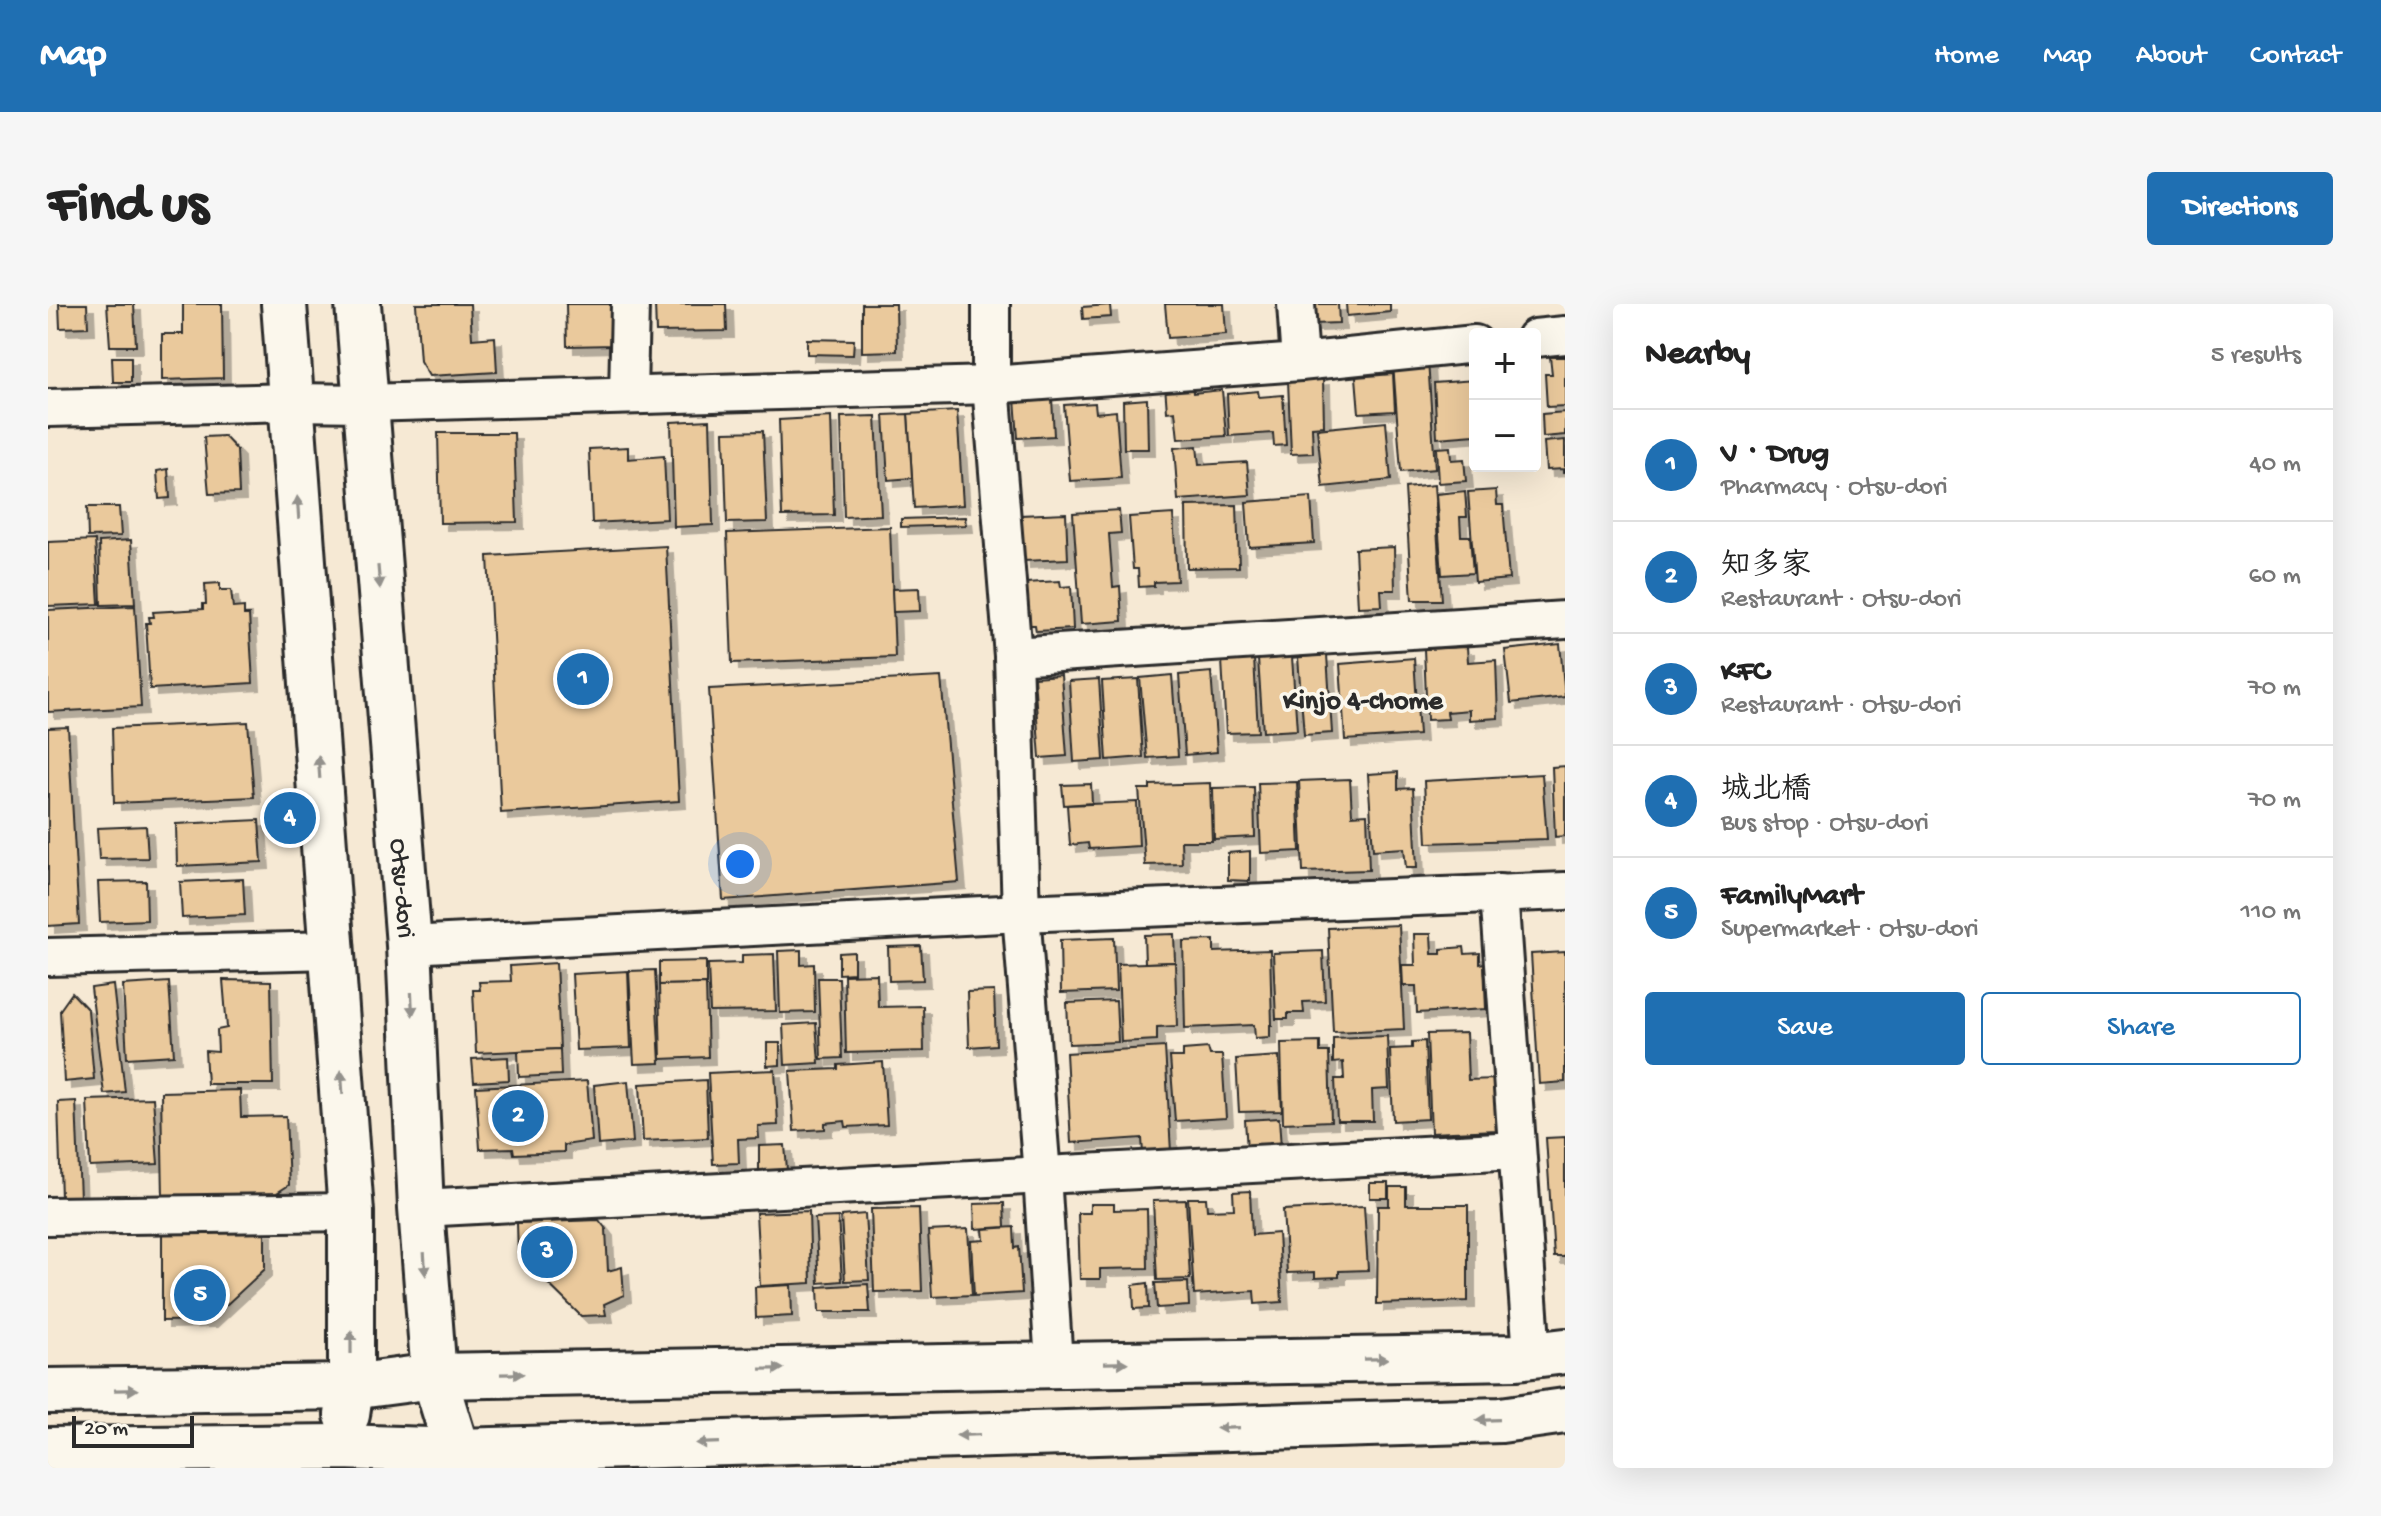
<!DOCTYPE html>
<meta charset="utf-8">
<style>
:root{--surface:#fff;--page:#f6f6f6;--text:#222;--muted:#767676;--line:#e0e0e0;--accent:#1f6fb2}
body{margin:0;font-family:"Gochi Hand","Klee One",sans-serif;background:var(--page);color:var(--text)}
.controls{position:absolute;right:24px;top:24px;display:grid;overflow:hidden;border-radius:8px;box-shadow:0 8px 32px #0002}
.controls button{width:72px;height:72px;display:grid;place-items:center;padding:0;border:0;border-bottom:2px solid var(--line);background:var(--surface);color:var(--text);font:40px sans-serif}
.scale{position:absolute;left:24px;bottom:20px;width:122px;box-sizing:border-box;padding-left:8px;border:4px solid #2b2b2b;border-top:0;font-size:22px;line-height:28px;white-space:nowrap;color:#2b2b2b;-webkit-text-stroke:6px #fbf7ec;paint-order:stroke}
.you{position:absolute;left:692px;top:560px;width:28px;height:28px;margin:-20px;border:6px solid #fff;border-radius:50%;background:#1a73e8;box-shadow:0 0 0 12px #1a73e833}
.badge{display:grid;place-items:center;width:52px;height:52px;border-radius:50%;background:var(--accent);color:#fff;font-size:26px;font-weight:700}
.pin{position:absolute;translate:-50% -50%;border:4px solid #fff;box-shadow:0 2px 8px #0006}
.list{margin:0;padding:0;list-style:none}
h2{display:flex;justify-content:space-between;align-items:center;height:104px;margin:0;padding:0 32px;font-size:34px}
h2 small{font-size:26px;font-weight:400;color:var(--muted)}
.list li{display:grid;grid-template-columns:52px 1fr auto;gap:24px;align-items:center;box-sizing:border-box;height:112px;padding:0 32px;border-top:2px solid var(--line)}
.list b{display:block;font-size:30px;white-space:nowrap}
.list p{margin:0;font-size:26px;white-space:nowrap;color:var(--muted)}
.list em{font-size:26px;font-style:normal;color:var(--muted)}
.actions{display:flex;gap:16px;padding:24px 32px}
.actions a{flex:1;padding:18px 0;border:2px solid var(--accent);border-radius:8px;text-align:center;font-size:28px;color:var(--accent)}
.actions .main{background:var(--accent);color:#fff}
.map{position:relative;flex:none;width:1517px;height:1164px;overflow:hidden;border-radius:8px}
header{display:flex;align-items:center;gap:48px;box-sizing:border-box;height:112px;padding:0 40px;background:var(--accent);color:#fff}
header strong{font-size:38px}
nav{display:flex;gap:44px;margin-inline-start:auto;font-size:28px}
.intro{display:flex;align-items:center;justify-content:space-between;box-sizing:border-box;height:192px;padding:0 48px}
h1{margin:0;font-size:56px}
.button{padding:20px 36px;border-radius:8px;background:var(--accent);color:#fff;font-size:28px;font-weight:700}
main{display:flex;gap:48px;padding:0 48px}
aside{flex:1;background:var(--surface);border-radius:8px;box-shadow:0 8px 32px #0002}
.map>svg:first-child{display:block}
.building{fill:#eac99c;stroke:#2b2b2b;stroke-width:2;filter:url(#shadow)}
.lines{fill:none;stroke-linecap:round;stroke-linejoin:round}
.street-casing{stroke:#2b2b2b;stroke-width:42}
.secondary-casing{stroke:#2b2b2b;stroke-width:50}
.street{stroke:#fbf7ec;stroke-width:36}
.secondary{stroke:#fbf7ec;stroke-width:44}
.oneway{fill:#93918c}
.labels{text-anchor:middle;stroke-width:7;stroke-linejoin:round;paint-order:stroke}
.street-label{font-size:26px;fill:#2b2b2b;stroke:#fbf7ec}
.neighbourhood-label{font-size:28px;font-weight:bold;fill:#2b2b2b;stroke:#fbf7ec}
</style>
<header>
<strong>Map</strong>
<nav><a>Home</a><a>Map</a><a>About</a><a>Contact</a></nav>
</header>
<div class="intro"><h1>Find us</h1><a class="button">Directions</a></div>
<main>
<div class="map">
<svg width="1517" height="1164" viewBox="0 0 1517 1164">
<defs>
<filter id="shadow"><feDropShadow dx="7" dy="7" stdDeviation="0" flood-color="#0004"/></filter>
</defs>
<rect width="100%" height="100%" fill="#f6e9d4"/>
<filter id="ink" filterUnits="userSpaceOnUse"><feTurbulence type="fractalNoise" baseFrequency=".0125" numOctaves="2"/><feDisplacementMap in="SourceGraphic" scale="16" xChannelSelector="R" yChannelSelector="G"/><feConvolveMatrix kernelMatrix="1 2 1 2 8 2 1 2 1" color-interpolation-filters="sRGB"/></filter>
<g filter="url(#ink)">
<g class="building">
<polygon points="11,0 39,0 40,23 12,24"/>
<polygon points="59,0 86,0 88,42 62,42"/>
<polygon points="135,0 174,0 175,74 114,76 114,30 135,30"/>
<polygon points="368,0 422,0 424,35 447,33 449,68 381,72 372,57"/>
<polygon points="518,0 566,0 567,41 519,42"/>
<polygon points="607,0 678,0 679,27 608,28"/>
<polygon points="814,0 848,0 849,47 814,48"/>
<polygon points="1117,0 1176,0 1178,30 1120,34"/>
<polygon points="1264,0 1290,0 1291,19 1265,20"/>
<polygon points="1298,0 1342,0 1342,8 1299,12"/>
<polygon points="1062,1 1063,13 1035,15 1034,3"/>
<polygon points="759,35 806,36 805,51 759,50"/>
<polygon points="64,53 83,53 83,78 65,78"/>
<polygon points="1502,53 1517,53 1517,102 1499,103 1497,70 1504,70"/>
<polygon points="1380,56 1387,165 1353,168 1345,59"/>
<polygon points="1345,70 1347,107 1311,109 1308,73"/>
<polygon points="1275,74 1276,122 1264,123 1265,149 1243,150 1240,76"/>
<polygon points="1427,76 1427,131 1389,134 1386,79"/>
<polygon points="1144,79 1145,89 1174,86 1178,132 1130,135 1127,107 1119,108 1117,81"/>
<polygon points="1210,87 1211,93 1235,91 1238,141 1226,142 1225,129 1181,132 1179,90"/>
<polygon points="1004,94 1006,132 970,134 967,95"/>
<polygon points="1099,95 1100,145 1076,145 1075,97"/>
<polygon points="1047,99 1048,109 1068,107 1073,174 1022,177 1016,101"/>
<polygon points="909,107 915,201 866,204 860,110"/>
<polygon points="1517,108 1517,131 1495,133 1494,110"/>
<polygon points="860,110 864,174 840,176 836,111"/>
<polygon points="828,112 833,211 796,213 793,113"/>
<polygon points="783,113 786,211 734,212 731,116"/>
<polygon points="662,116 665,221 626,223 623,118"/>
<polygon points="1338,118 1343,176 1275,183 1269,125"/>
<polygon points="715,127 719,218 679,219 676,128"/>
<polygon points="390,129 466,129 469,218 392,219"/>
<polygon points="176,132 189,146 191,189 161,190 156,133"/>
<polygon points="1517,136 1517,169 1515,169 1515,165 1498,166 1496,138"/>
<polygon points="1149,142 1151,161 1199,158 1202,191 1130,196 1126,144"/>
<polygon points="580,143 580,155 616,152 619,215 544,219 541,145"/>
<polygon points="1402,143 1403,156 1416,155 1418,177 1390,179 1388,144"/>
<polygon points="120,165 122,194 111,195 109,167"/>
<polygon points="1386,181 1394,296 1364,296 1357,184"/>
<polygon points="1448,186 1449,201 1455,201 1461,275 1427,278 1420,188"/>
<polygon points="1417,187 1419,213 1412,213 1413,232 1422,232 1425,269 1394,271 1388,190"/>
<polygon points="1263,193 1266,239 1201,243 1198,198"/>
<polygon points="1189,201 1191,263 1139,264 1138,202"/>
<polygon points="39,203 71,203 73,232 40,233"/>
<polygon points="1071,206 1073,229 1061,230 1065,283 1072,282 1074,317 1033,320 1025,209"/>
<polygon points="1018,209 1020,255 975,257 972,211"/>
<polygon points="1125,210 1129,277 1106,278 1106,282 1091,283 1090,265 1085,265 1081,213"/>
<polygon points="917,213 918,221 853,223 853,215"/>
<polygon points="842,223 847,353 684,359 679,229"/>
<polygon points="47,236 51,300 0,302 0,238"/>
<polygon points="83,236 87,300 53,301 51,238"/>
<polygon points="618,242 631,497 453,509 440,252"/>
<polygon points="1346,243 1347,286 1333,286 1334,302 1310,303 1307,245"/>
<polygon points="1012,277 1013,283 1023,282 1025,325 988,327 987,321 981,321 978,279"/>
<polygon points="172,279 172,286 183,286 185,304 196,303 196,311 201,311 205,379 102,385 98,319 102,319 101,313 106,313 105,308 155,305 155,300 158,300 157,280"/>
<polygon points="871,284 872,307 845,308 844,285"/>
<polygon points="87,302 93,403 0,408 0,306"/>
<polygon points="1512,340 1517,393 1463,399 1457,346"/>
<polygon points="1419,343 1420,358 1448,356 1450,414 1421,416 1421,406 1399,408 1400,415 1379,416 1376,345"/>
<polygon points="1279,351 1284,429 1256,431 1250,353"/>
<polygon points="1244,353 1249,426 1215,428 1210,355"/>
<polygon points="1206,354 1210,428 1178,429 1174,356"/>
<polygon points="1366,354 1371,431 1297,436 1292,360"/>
<polygon points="1163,368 1169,448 1137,451 1131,371"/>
<polygon points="1013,371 1019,452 992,454 986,373"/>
<polygon points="1124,371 1130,452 1099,454 1092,374"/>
<polygon points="893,373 911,578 675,596 661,385"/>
<polygon points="1051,375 1056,456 1026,458 1021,377"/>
<polygon points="1090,375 1095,453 1059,456 1054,377"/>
<polygon points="200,418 206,493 66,499 64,424"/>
<polygon points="20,423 31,620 0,622 0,424"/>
<polygon points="1517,462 1517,532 1507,533 1504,463"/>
<polygon points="1350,468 1350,485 1365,484 1369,564 1358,564 1356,544 1325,546 1320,470"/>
<polygon points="1494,470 1499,535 1379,539 1376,477"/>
<polygon points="1302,475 1304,511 1319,510 1321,566 1255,568 1251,477"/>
<polygon points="1249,478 1252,547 1213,549 1210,479"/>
<polygon points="1162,479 1164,537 1133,537 1134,560 1097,561 1091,485 1102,485 1102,481"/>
<polygon points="1043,480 1044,499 1016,501 1014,481"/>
<polygon points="1206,483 1207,533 1166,535 1165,484"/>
<polygon points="1089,498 1091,542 1041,545 1040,539 1022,541 1019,501"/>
<polygon points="211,516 214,558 129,562 128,520"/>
<polygon points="98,522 100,554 51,555 49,524"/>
<polygon points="1202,547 1202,577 1180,576 1180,549"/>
<polygon points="195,575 197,611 134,614 132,578"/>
<polygon points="98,577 99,616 52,618 50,578"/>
<polygon points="1351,621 1356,725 1285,728 1280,624"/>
<polygon points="1126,630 1127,658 1097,659 1096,631"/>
<polygon points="1366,630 1383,630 1384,650 1393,650 1393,645 1416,643 1417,650 1432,649 1432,660 1436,659 1438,705 1369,709 1368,682 1355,682 1354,661 1367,661"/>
<polygon points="1066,634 1068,687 1013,689 1012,636"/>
<polygon points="1166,636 1166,648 1222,646 1224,721 1222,721 1222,733 1207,734 1206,721 1137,724 1135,637"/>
<polygon points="873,642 875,676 841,677 840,643"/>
<polygon points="753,646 753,661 766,660 767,708 732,709 730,647"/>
<polygon points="1275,647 1277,697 1255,698 1256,709 1240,709 1240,715 1228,715 1225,649"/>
<polygon points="806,648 806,669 791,670 791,649"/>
<polygon points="1517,648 1517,778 1491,780 1483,650"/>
<polygon points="726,650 728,707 662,708 660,660 694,659 694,651"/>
<polygon points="658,657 658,680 611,681 611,658"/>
<polygon points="1127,658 1129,722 1109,723 1109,736 1073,738 1070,660"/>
<polygon points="508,659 512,745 428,749 425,686 432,686 431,678 463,677 462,662"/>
<polygon points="607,666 612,759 586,760 581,667"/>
<polygon points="580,667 583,744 528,746 524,670"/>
<polygon points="829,670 830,703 875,702 876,747 798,749 796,671"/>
<polygon points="770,674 791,674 794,754 773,755"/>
<polygon points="175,676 223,677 225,780 159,780 157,747 170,748 169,726 179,724"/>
<polygon points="121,678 126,751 79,754 75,681"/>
<polygon points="658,680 660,753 613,755 611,681"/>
<polygon points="65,681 77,788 56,790 43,684"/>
<polygon points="946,687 948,741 921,743 919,688"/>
<polygon points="24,689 40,706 46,775 16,778 12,706"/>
<polygon points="1068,697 1070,738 1021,740 1019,699"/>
<polygon points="768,719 771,759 737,761 735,721"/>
<polygon points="1418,729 1420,776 1446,775 1448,826 1383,829 1379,730"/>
<polygon points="1339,732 1341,785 1324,786 1325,817 1289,817 1287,775 1296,775 1295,758 1285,759 1285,734"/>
<polygon points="1377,737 1380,815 1345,817 1342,745 1364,744 1364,738"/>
<polygon points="1272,738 1272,748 1281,748 1283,817 1235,819 1233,739"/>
<polygon points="719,739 732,739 732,761 719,762"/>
<polygon points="1117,743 1123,848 1095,850 1094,834 1023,839 1018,749"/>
<polygon points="1160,744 1162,751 1174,751 1178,814 1127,817 1122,753 1135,753 1135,746"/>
<polygon points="512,745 513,771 471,773 470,747"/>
<polygon points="1231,752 1234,807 1191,808 1188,755"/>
<polygon points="460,753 461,776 426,778 424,755"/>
<polygon points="835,758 839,821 798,823 797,817 777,819 777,825 746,827 742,767 790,765 790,761"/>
<polygon points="727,766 730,821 710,822 711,834 690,835 691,859 665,860 660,769"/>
<polygon points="658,776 660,834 595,837 592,780"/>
<polygon points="539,777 544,837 516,841 516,848 466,850 465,844 432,845 428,783"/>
<polygon points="580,777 585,838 550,841 546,781"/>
<polygon points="192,786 193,813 238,812 241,881 224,892 115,894 113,788"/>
<polygon points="105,794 110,860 42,863 39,796"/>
<polygon points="28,797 32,894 13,894 10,798"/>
<polygon points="1231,814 1233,844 1199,846 1197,816"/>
<polygon points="1517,833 1517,953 1506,953 1498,834"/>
<polygon points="737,841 739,866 711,867 711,842"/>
<rect x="1322" y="879" width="18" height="15"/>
<polygon points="1341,883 1358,883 1358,901 1420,901 1420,997 1329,1000 1330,902 1341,902"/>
<polygon points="1202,887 1204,931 1230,929 1234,998 1207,1000 1206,987 1146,991 1140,894 1158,894 1159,906 1186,905 1185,888"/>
<polygon points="1138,896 1142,975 1109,976 1105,897"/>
<polygon points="956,899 957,923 927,925 926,900"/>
<polygon points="1042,900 1066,900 1066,906 1099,905 1100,964 1052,965 1052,975 1032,975 1030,909 1042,909"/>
<polygon points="1316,902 1320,966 1291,967 1291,973 1267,974 1267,968 1239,969 1235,906"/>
<polygon points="871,904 874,987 826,988 823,905"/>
<polygon points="761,907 763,979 712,982 708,909"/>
<polygon points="817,910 821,976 797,977 793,912"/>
<polygon points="790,913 794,977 771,979 767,914"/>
<polygon points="551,916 558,925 560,967 574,963 576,991 556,1000 558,1011 533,1012 470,950 469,919"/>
<polygon points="966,923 967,944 971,943 974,989 926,992 923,937 936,936 935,925"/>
<polygon points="217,925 217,965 162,1016 114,1017 114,926"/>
<polygon points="920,925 924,991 884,993 880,927"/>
<polygon points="1140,978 1141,1002 1109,1004 1107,979"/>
<polygon points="1100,979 1101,1004 1086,1005 1085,981"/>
<polygon points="820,980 822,1008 771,1008 770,983"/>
<polygon points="743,981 744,1012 708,1014 707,983"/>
</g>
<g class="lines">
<defs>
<g id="street">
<polyline points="943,0 943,81 965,352 973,609 994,871 1006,1060"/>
<polyline points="1248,0 1252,58"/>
<polyline points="1487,34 1517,31"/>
<polyline points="580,91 582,0"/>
<polyline points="0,104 243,98 318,99 943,81 1252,58 1427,40"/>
<polyline points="965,352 1517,316"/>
<polyline points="1451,589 1484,1051"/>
<polyline points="361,641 973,609 1517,587"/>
<polyline points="0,653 285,646"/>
<polyline points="373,904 1469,846"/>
<polyline points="0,912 303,908"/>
</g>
<g id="secondary">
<polyline points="236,0 303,908 303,1083 299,1111"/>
<path id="s1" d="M310,0L361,641L373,904L386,1072L409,1147L412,1164"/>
<polyline points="0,1087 303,1083 386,1072 1469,1053 1517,1047"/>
<polyline points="0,1146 294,1143 409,1147 1453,1116 1517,1107"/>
</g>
</defs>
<use href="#street" class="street-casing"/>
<use href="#secondary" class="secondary-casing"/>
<use href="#street" class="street"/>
<use href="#secondary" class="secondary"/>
</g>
<defs><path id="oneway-solid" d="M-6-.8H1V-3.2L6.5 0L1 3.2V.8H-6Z" transform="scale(2)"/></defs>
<g class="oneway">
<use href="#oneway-solid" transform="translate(250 204) rotate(-94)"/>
<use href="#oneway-solid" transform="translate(331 273) rotate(85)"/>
<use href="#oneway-solid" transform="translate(271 463) rotate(-94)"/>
<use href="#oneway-solid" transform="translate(364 700) rotate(87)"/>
<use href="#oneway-solid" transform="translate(294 778) rotate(-94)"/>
<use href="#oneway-solid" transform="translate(377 960) rotate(86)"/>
<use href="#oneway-solid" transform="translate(303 1038) rotate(-90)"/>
<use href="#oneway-solid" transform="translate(1328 1055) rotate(-1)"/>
<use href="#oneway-solid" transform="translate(1068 1059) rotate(-1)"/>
<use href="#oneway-solid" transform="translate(724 1065) rotate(-1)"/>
<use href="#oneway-solid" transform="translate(464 1070) rotate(-1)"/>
<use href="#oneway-solid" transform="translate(78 1086) rotate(-1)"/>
<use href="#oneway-solid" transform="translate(1440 1116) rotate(178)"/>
<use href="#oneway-solid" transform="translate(1180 1124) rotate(178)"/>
<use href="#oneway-solid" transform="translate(920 1131) rotate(178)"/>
<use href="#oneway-solid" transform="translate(660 1139) rotate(178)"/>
</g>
</g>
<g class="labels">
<g class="street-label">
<text dy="9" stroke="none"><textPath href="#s1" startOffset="586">Otsu-dori</textPath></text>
</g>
<g class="neighbourhood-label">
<text x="1315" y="404">Kinjo 4-chome</text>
</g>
</g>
</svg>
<div class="controls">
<button>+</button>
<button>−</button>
</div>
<div class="scale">20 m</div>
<div class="you"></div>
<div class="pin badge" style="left:535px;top:375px">1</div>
<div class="pin badge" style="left:470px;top:812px">2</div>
<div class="pin badge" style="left:499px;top:948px">3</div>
<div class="pin badge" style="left:242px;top:514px">4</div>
<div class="pin badge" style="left:152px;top:991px">5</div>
</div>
<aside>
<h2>Nearby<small>5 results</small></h2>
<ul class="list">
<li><span class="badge">1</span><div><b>V・Drug</b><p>Pharmacy · Otsu-dori</p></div><em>40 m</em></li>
<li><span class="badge">2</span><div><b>知多家</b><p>Restaurant · Otsu-dori</p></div><em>60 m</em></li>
<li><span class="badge">3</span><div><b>KFC</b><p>Restaurant · Otsu-dori</p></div><em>70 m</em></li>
<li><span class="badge">4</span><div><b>城北橋</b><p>Bus stop · Otsu-dori</p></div><em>70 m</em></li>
<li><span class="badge">5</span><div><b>FamilyMart</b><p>Supermarket · Otsu-dori</p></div><em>110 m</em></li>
</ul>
<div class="actions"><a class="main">Save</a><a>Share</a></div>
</aside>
</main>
